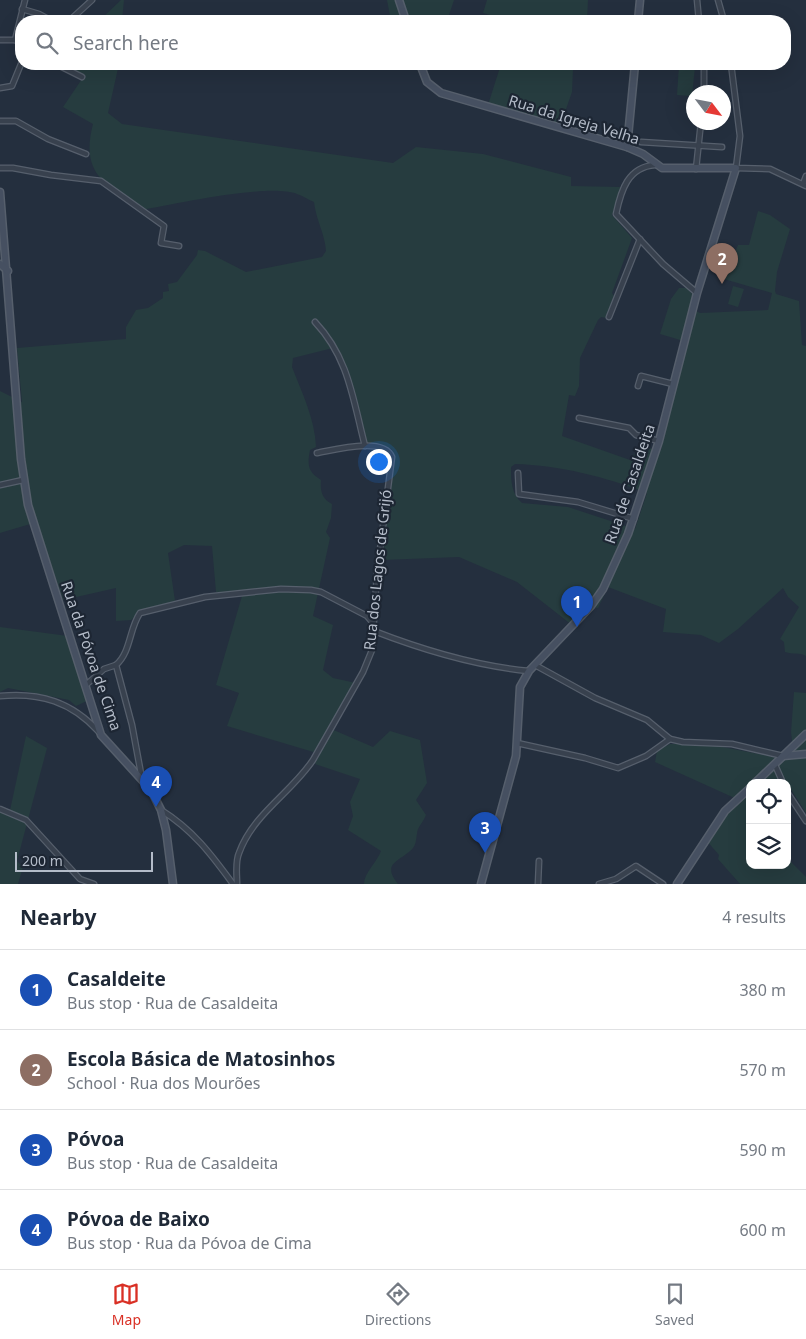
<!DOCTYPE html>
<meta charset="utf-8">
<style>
:root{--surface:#fff;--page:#f6f6f7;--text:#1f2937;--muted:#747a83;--line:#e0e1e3;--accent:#d93025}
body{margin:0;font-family:"Noto Sans",sans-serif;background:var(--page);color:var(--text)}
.controls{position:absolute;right:15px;bottom:15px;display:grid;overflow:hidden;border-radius:10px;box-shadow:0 5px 20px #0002}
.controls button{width:45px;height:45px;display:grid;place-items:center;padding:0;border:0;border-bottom:1px solid var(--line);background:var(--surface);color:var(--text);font:25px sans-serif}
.compass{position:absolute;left:686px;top:85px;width:45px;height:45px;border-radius:50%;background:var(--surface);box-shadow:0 5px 20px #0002;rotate:122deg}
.scale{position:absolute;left:15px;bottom:12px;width:138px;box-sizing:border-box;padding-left:5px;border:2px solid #b4bcc9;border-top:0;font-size:14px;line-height:18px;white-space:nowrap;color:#b4bcc9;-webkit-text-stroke:4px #1d2633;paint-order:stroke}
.you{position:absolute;left:378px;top:461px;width:18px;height:18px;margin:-12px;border:4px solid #fff;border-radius:50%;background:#1a73e8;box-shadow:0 0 0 8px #1a73e833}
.badge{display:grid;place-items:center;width:32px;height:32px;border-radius:50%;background:var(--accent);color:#fff;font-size:16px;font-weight:700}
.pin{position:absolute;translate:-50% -41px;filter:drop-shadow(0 1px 2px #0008)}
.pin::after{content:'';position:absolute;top:26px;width:18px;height:15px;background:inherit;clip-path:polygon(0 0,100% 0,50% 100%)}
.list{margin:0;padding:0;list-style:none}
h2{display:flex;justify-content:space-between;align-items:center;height:65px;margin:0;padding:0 20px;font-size:21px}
h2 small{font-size:16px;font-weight:400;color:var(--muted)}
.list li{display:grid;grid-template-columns:32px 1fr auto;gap:15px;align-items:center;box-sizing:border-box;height:80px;padding:0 20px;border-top:1px solid var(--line)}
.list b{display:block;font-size:19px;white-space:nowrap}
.list p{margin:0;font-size:16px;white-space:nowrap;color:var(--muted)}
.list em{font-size:16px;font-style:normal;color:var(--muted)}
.icon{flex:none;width:28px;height:28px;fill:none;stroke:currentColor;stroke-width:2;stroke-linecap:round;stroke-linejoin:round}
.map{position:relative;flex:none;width:806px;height:884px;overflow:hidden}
.search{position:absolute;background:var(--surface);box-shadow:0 5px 20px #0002;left:15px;right:15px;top:15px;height:55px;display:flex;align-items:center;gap:12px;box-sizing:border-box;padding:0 18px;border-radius:20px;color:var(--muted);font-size:19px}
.sheet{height:385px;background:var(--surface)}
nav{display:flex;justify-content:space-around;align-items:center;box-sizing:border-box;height:70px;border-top:1px solid var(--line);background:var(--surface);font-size:14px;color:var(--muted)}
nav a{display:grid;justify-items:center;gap:2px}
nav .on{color:var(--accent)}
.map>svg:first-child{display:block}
.green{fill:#263c3f;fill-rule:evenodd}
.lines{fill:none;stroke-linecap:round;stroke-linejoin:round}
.street-casing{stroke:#565f6c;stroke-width:7}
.secondary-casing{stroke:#565f6c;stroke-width:9}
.street{stroke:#38414e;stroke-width:4.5}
.secondary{stroke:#465061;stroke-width:6}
.labels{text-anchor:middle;stroke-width:4.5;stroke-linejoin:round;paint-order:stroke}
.street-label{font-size:15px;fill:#b4bcc9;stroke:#1d2633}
</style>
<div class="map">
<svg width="806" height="884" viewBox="0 0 806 884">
<rect width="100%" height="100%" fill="#242f3e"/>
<g class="green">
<polygon points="121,0 124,0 122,21 99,21"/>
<polygon points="387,0 454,0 447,21 391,21"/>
<polygon points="487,0 588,0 587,21 511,21 483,13"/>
<path d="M64,64H119L108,113L122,124L393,163L416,147L483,154L571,177V186L620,187L622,188L612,215L632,238L612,293L614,296L607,318L601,317L598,320L580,358L579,386L575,396L569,395L562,436L630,460L639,447L661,450L687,342L660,334L671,299L679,288H687L694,296L696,311L700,313L768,310L772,293L724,279L738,245H749L758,211L770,215L790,229L777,272L775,291L776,294L799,301L802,345L806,346V656C799,652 793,655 785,652L784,642L780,639L799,607L788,597L783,588L738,629L719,643L701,635L663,632L666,609L608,587L598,608L589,606L572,625L517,582L459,557L382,560L392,449L367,444L362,438L353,391L337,347L293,358L292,367C302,393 315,419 316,447L310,450C307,465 308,472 321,480C320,491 322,499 332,504L331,518L326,532L330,538L313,616L333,625L323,670L333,678L356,683L329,728L373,747L390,731L420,740L427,783L416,800L426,815C424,820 420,825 418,829C416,835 417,843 413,848C402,861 380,862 398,884H364C364,873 377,862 381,851L348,830L353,816L350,802L360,779L315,764L320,754L227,726L239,693L216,685L242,596L237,593L216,592L212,546L184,545L168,553L175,601L144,610L131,620L116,621V588L63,600L37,522L0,533V391L22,402L17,348L126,339V327L136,310L148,308L163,298V292L169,291L168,284L177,282L197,255L198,250L205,251L246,272L322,257L326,251C325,234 316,220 314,202C309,200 303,196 297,194C269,183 175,204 142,210C105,184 80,174 93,124L63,107L84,76ZM515,464C559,465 606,477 647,493L635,529L568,507L522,503C511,493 511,481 511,467Z"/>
<polygon points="501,64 576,64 573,69 572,92 559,129 501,115 488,105"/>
<polygon points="679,65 695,67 692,96 677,95"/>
<polygon points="733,286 744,289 738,307 728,304"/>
<polygon points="0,627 68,636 89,700 76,706 69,700 8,688 0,692"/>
<polygon points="794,692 806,693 806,813 787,783 750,783 750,865 787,865 787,858 806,877 806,884 740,884 718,859 719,855 706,840 739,800 655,762 657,751 670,744 707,744 784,759 793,749 791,732"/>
<polygon points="26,736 47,748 17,861 23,867 18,884 0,884 0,812 9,815"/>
</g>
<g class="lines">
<defs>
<g id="street">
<polyline points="697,0 699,21"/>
<polyline points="718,0 724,21"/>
<polyline points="22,9 39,14 52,21"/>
<polyline points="69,21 92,0"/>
<polyline points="0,40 21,40"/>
<polyline points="15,40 25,0"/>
<polyline points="56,64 82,77"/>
<polyline points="731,64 740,136 736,168 770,169 806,186"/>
<polyline points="0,88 12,86 21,64"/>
<polyline points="704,92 704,64"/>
<polyline points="0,121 16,121 48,139 86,154"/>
<polyline points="641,142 722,147"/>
<path d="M655,165C628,167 621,190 616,214L663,264L697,293"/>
<polyline points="0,168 13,168 51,175 101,181 164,226 161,243 179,246"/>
<polyline points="696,169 701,122"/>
<polyline points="803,184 806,176"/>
<polyline points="609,317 640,239"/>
<path d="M315,322C349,358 353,400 365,446"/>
<polyline points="638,386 641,376 673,384"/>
<polyline points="579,418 629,428 636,435 659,441"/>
<polyline points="518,473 519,494 578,502 634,519"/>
<polyline points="0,485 23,480"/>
<path d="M374,631C423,650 476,666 529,671"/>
<polyline points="535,665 595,698 647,720 670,739 683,742 732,744 783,756"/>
<polyline points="87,684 104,669 116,665"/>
<path d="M0,696C40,692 72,702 99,732"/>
<polyline points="517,743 585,758 618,768 646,756 670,739"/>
<polyline points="775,765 783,783"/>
<path d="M142,779L132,725L116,665C131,652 129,629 140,613L205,597L281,589L311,590L321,592L367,616L373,623"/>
<polyline points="787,792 806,821"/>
<polyline points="0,809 26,820 80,879 94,884"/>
<path d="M161,810C193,830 211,854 233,884"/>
<path d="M237,884C237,875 235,862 239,853C253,814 291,793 313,760L363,672L372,650L377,573L392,457C384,436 334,450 317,453"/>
<polyline points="538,884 539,861"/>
<polyline points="599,884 616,879 636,866 663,884"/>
</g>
<g id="secondary">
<polyline points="399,0 406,21"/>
<polyline points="638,21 640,0"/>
<polyline points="420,64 427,82 441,93 627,147 643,154 662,168 736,168 697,293 659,441 628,534 603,589 591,606 529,671 520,687 516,756 481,884"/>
<polyline points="627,147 635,64"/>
<polyline points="0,192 21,459 28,505 101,735 151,790 161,810 166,830 173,884"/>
<polyline points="0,264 8,271"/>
<polyline points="783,756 806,754"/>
<polyline points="755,783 806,734"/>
<polyline points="677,884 725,811 750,788"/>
</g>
</defs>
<use href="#street" class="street-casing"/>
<use href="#secondary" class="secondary-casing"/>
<use href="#street" class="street"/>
<use href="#secondary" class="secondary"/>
</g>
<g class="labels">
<g class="street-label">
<text transform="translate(574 120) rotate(17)" y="5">Rua da Igreja Velha</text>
<text transform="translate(630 484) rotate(-71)" y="5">Rua de Casaldeita</text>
<text transform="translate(378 570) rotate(-84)" y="5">Rua dos Lagos de Grijó</text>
<text transform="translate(91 656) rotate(71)" y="5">Rua da Póvoa de Cima</text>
</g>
</g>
</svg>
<div class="controls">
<button><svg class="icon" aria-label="locate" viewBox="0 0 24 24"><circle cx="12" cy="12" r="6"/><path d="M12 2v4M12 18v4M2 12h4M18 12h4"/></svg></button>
<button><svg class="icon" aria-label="layers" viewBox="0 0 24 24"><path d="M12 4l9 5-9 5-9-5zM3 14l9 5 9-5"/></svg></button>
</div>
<svg class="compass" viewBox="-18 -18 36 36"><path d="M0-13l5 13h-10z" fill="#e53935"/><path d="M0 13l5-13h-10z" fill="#747a83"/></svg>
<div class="scale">200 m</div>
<div class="you"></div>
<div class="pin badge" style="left:577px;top:627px;background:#1a4fb4">1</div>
<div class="pin badge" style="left:722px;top:284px;background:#8d6e63">2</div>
<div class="pin badge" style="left:485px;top:853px;background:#1a4fb4">3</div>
<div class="pin badge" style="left:156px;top:807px;background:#1a4fb4">4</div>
<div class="search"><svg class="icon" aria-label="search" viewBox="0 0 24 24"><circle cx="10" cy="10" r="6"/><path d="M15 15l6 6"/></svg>Search here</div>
</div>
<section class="sheet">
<h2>Nearby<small>4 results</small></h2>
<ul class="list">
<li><span class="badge" style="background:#1a4fb4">1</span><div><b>Casaldeite</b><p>Bus stop · Rua de Casaldeita</p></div><em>380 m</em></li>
<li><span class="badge" style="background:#8d6e63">2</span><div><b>Escola Básica de Matosinhos</b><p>School · Rua dos Mourões</p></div><em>570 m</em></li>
<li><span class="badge" style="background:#1a4fb4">3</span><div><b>Póvoa</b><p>Bus stop · Rua de Casaldeita</p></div><em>590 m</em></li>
<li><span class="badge" style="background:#1a4fb4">4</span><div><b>Póvoa de Baixo</b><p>Bus stop · Rua da Póvoa de Cima</p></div><em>600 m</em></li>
</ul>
</section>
<nav>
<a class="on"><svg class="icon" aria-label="map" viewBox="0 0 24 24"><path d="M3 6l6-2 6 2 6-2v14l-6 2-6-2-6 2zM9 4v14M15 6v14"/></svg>Map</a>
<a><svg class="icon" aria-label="directions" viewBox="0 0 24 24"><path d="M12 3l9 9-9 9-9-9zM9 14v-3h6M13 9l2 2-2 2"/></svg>Directions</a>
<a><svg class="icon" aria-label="saved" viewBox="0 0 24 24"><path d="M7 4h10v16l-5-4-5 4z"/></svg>Saved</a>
</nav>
